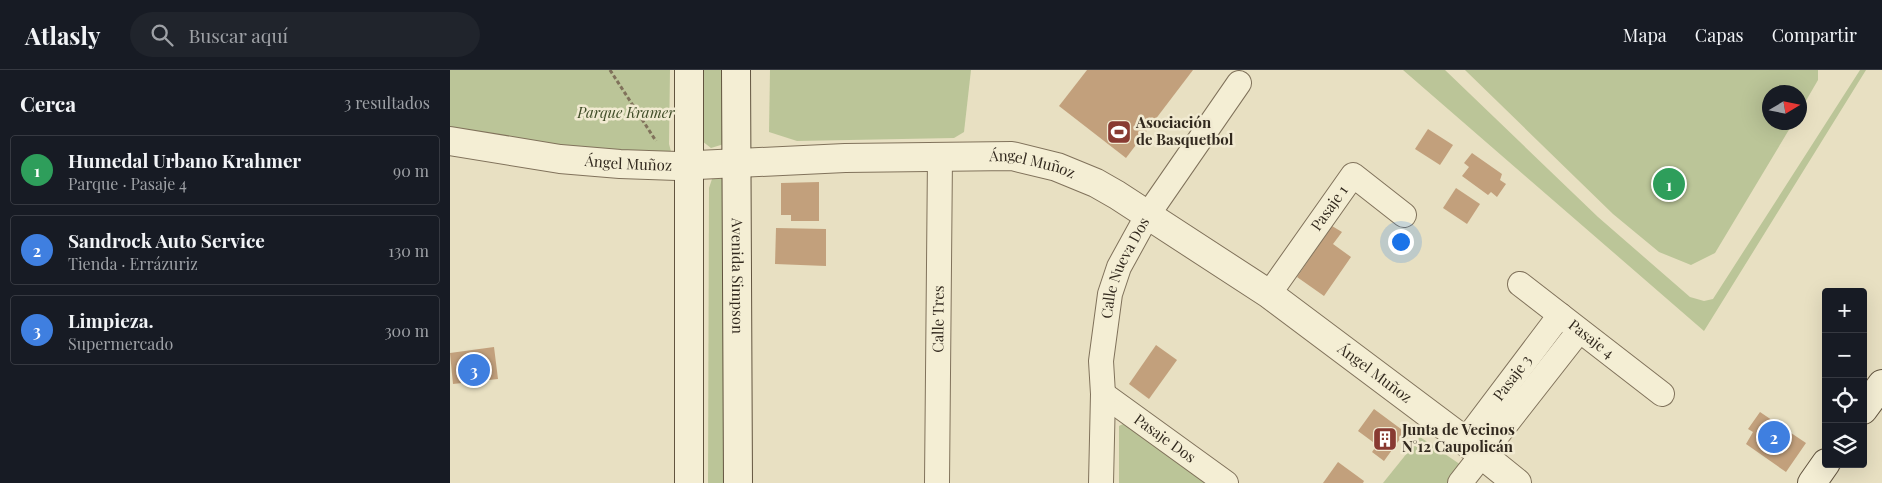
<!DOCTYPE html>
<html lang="es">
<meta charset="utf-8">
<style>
:root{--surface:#171b24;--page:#20242c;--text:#f1f3f6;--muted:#9ea1a6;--line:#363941;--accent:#0f766e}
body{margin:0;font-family:"Playfair Display",serif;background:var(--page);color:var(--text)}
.controls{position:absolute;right:15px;bottom:15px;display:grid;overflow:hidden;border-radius:5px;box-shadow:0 5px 20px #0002}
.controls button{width:45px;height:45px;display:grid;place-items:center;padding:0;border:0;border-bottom:1px solid var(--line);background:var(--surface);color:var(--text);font:25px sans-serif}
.compass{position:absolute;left:1312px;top:15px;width:45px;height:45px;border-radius:50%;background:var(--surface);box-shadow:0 5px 20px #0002;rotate:80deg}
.you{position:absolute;left:950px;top:171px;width:18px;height:18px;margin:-12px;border:4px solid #fff;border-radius:50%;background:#1a73e8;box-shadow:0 0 0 8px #1a73e833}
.badge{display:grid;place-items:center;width:32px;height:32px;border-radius:50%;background:var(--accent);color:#fff;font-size:16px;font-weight:700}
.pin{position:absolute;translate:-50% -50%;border:2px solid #fff;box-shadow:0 1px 5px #0006}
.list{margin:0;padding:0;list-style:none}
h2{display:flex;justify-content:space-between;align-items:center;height:65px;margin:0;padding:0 20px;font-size:21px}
h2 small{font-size:16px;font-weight:400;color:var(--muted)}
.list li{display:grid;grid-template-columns:32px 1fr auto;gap:15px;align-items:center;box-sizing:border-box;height:70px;margin:0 10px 10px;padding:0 10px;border:1px solid var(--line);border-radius:5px}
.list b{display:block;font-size:19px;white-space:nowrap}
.list p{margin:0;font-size:16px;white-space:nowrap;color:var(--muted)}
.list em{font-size:16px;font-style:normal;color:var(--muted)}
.icon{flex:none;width:28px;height:28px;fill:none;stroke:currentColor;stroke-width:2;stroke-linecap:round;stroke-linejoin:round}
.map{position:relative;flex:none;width:1432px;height:413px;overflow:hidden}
header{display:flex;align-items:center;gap:30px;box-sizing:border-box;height:70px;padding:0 25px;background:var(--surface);border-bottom:1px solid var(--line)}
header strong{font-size:24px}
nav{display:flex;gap:28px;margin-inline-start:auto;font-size:18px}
.search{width:350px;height:45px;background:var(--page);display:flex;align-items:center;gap:12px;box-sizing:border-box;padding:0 18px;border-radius:28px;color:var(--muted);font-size:19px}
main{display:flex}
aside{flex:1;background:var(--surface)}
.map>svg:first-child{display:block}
.green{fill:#bbc598}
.building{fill:#c2a07c}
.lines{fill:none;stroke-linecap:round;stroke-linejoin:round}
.minor-casing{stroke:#80725b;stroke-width:26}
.tertiary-casing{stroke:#80725b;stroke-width:30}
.secondary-casing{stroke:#62543f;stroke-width:30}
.path{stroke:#80725b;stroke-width:3;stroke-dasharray:4 2.5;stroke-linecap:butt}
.minor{stroke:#f4eed4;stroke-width:24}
.tertiary{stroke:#f4eed4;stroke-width:28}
.secondary{stroke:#f4eed4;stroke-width:28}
.labels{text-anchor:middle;stroke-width:5;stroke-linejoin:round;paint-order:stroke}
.park-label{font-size:15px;font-style:italic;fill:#3f4c27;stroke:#f1ead1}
.poi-label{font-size:15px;font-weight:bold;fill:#32291e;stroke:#f1ead1;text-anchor:start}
.street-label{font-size:15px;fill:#32291e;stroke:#f1ead1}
</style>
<header>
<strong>Atlasly</strong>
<div class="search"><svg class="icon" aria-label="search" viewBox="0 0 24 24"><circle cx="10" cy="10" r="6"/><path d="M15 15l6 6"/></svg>Buscar aquí</div>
<nav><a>Mapa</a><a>Capas</a><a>Compartir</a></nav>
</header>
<main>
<aside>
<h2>Cerca<small>3 resultados</small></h2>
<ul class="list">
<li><span class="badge" style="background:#2e9e5b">1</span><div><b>Humedal Urbano Krahmer</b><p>Parque · Pasaje 4</p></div><em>90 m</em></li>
<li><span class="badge" style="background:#3f7fe0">2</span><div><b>Sandrock Auto Service</b><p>Tienda · Errázuriz</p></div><em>130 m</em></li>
<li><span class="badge" style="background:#3f7fe0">3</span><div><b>Limpieza.</b><p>Supermercado</p></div><em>300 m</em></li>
</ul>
</aside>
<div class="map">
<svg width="1432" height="413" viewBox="0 0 1432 413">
<rect width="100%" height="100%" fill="#e8e0c2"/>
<g class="green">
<polygon points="0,0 220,0 219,74 223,89 93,79 0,60"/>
<polygon points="253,0 276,0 274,74 261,78 252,71"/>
<polygon points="320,0 521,0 514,62 504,68 347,71 319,62"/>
<polygon points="953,0 995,0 1148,147 1240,227 1254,231 1263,229 1410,0 1416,0 1254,261"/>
<polygon points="1015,0 1368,0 1368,10 1350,41 1350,22 1320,22 1320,52 1343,53 1265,183 1241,195 1209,182 1163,144"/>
<polygon points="262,109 273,109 277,413 258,413 259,118"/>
<polygon points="679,351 766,413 669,413 669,356"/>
<polygon points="970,367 1014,397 1002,413 933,413"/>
</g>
<g class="building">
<polygon points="637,0 743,0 676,88 609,36"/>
<polygon points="978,59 1003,75 990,95 965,79"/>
<polygon points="1022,83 1052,104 1050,110 1056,114 1047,127 1041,122 1038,125 1012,106 1019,97 1014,93"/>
<polygon points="369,112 369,151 341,151 341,145 331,145 331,113"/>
<polygon points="1006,118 1030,134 1017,154 993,138"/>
<polygon points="882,156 892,162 883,174 901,187 874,226 847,207"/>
<polygon points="326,158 376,159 376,196 325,194"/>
<polygon points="706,275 727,290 699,329 679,314"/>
<polygon points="44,277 48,309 3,314 0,283"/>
<polygon points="924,339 955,362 934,391 922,382 927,375 908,361"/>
<polygon points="1310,342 1356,373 1336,402 1296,374 1303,362 1298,359"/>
<polygon points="888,392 914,411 913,413 873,413"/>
</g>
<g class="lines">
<defs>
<g id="minor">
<path id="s1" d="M1070,214L1212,324"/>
<path id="s2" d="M819,224L903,105L954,145"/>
<path id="s3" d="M653,324L776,413"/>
<path id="s4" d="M1015,371L1110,245"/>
<path id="s5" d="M487,413L490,86"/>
<path id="s6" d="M651,413L653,324L651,291L660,224L669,197L697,146L789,13"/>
<polyline points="1010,413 1129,261"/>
</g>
<g id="tertiary">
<path id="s7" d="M0,71L110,89L170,94L227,96L395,88L562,86L607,97L646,113L667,125L819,224L1015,371L1067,413"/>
</g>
<g id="secondary">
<path id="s8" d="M286,0L288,413"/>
<polyline points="1413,340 1432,314"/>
<polyline points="239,413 239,0"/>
<polyline points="1362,413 1376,393"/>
</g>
</defs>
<use href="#minor" class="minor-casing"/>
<use href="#tertiary" class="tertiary-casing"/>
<use href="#secondary" class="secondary-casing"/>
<polyline class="path" points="160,0 206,71"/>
<use href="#minor" class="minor"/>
<use href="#tertiary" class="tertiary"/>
<use href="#secondary" class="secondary"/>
</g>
<defs>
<symbol id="stadium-square" viewBox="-11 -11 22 22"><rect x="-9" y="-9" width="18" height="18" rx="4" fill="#883a32" stroke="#f1ead1"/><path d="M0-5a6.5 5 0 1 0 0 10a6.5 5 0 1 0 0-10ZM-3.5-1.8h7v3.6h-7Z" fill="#fff"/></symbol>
<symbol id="building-square" viewBox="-11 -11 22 22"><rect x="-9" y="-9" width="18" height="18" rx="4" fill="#883a32" stroke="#f1ead1"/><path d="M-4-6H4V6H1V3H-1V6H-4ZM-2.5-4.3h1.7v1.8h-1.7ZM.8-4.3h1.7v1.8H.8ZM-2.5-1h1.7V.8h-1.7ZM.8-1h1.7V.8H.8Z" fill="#fff"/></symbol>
</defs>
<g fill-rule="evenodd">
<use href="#stadium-square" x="655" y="48" width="28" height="28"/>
<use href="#building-square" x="921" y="355" width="28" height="28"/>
</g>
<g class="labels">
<g class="park-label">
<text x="176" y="48">Parque Kramer</text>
</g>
<g class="poi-label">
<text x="686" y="58">Asociación<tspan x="686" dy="17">de Basquetbol</tspan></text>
<text x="952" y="365">Junta de Vecinos<tspan x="952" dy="17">N°12 Caupolicán</tspan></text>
</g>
<g class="street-label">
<text dy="5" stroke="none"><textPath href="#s7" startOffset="180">Ángel Muñoz</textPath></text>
<text dy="5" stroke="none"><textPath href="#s7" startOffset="585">Ángel Muñoz</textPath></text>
<text dy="5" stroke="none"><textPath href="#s2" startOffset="105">Pasaje 1</textPath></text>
<text dy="5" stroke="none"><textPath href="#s6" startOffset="219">Calle Nueva Dos</textPath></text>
<text dy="5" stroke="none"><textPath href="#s8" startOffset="206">Avenida Simpson</textPath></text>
<text dy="5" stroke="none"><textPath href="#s5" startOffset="164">Calle Tres</textPath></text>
<text dy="5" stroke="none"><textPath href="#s1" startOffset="90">Pasaje 4</textPath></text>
<text dy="5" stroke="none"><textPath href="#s7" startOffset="990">Ángel Muñoz</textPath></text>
<text dy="5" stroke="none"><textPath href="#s4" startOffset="79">Pasaje 3</textPath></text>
<text dy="5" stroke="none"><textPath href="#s3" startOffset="76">Pasaje Dos</textPath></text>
</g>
</g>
</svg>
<div class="controls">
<button>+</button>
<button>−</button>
<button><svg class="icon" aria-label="locate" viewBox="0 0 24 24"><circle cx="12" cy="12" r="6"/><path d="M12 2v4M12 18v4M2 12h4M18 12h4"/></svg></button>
<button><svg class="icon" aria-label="layers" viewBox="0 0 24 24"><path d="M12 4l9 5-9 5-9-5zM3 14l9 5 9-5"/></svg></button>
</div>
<svg class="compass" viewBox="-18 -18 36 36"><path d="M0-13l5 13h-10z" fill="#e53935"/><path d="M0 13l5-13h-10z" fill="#9ea1a6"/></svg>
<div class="you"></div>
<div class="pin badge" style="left:1219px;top:114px;background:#2e9e5b">1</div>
<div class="pin badge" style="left:1324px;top:367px;background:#3f7fe0">2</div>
<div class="pin badge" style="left:24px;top:300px;background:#3f7fe0">3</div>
</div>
</main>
